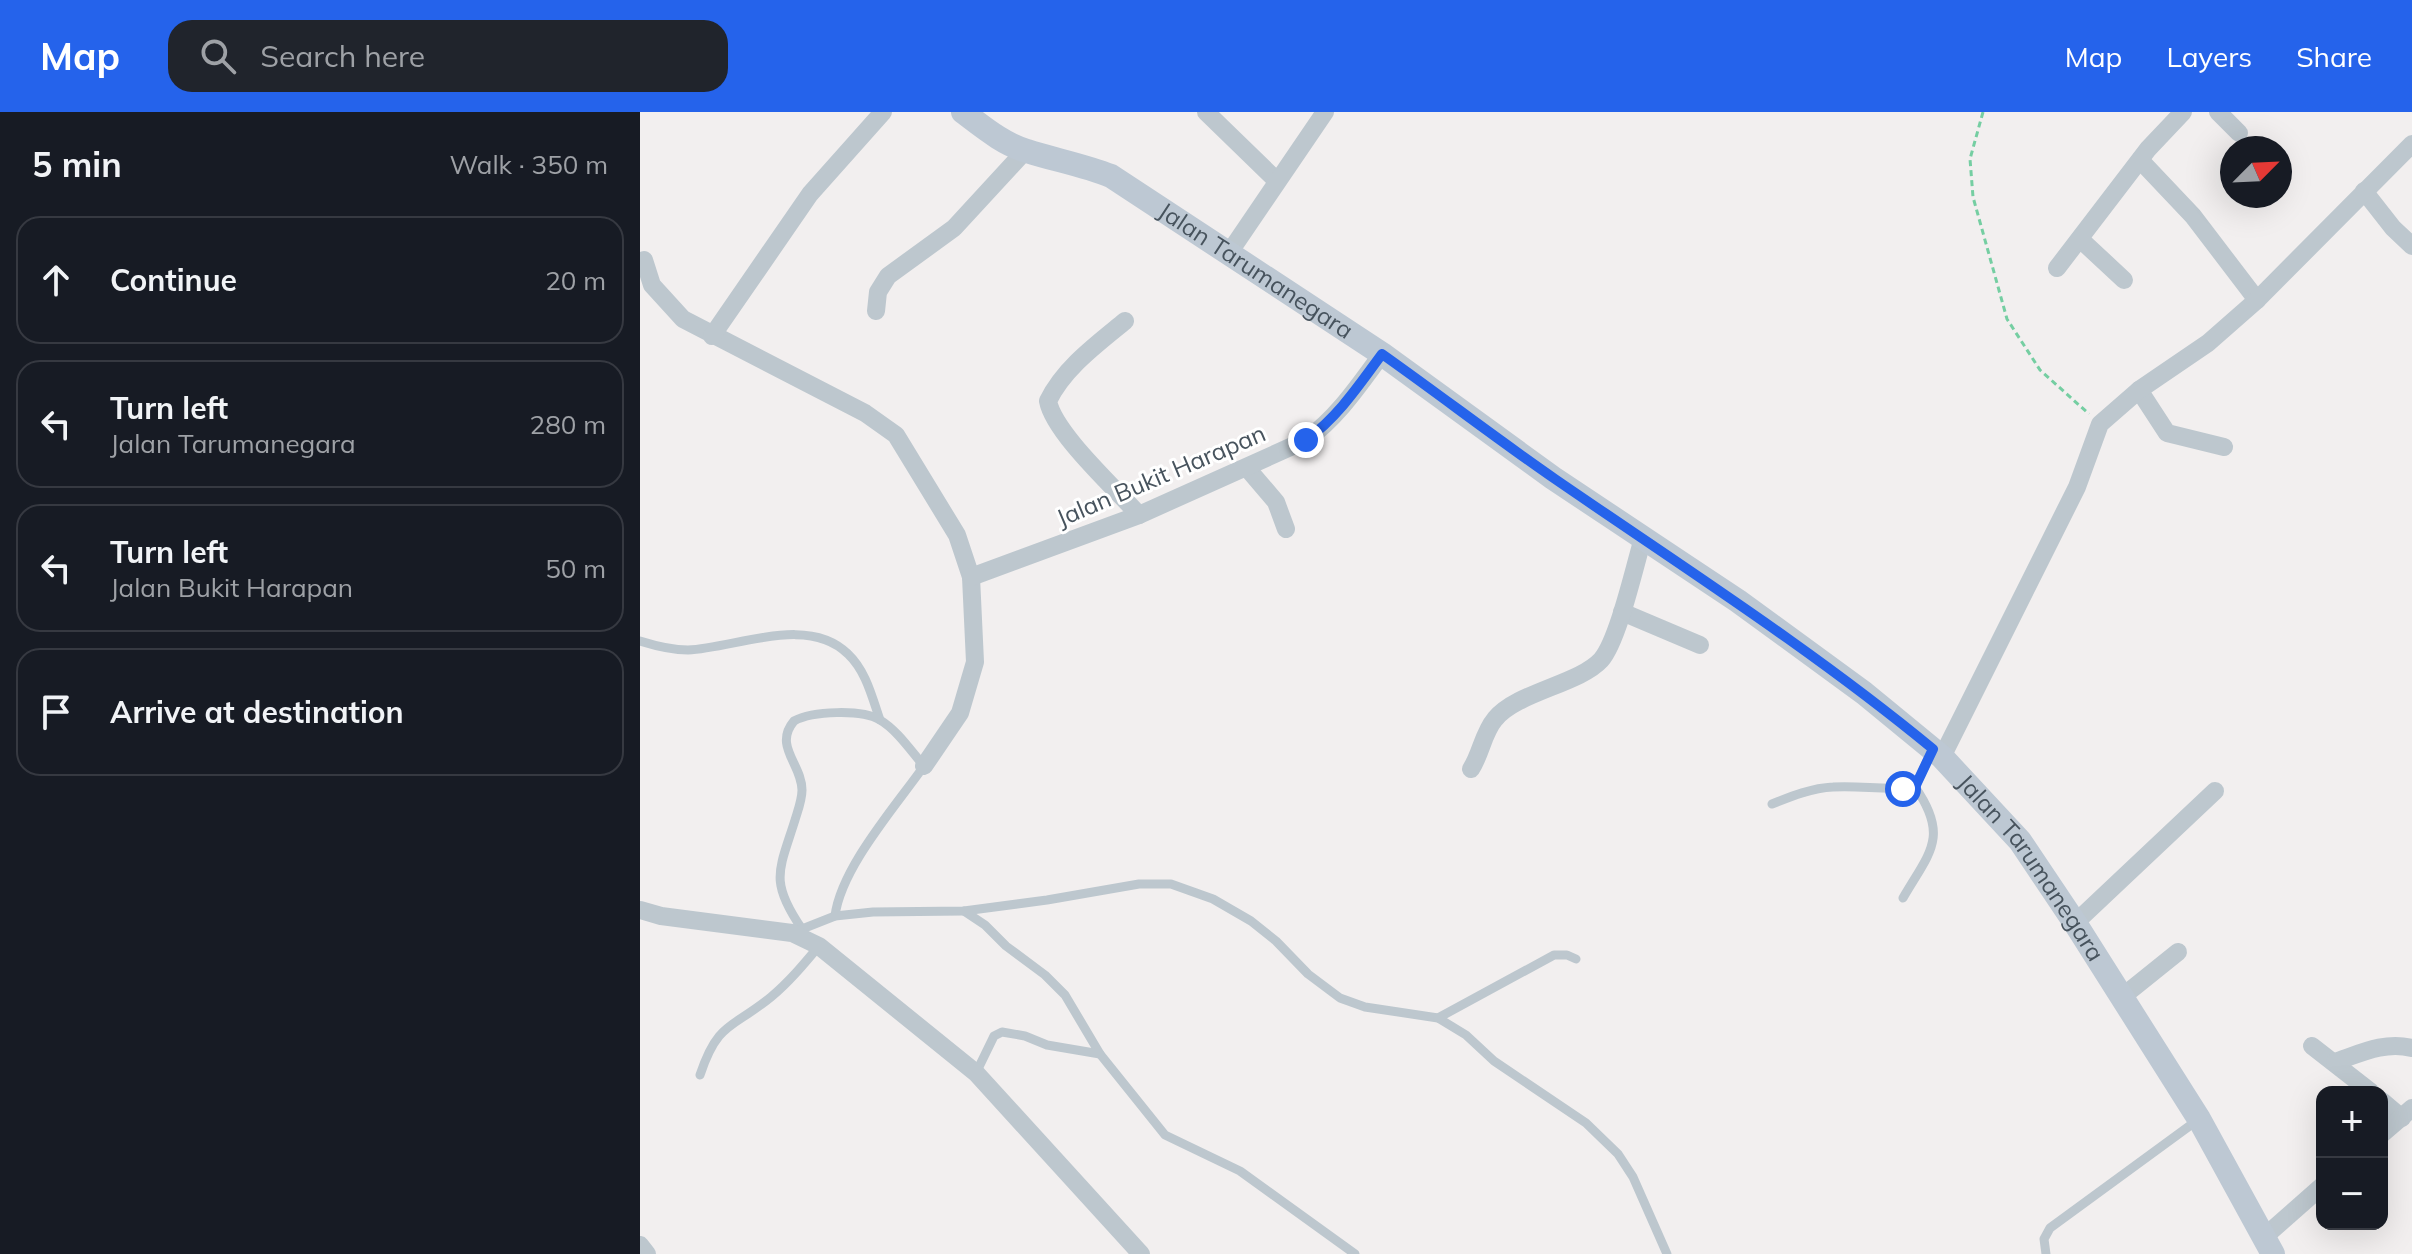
<!DOCTYPE html>
<meta charset="utf-8">
<style>
:root{--surface:#171b24;--page:#20242c;--text:#f1f3f6;--muted:#9ea1a6;--line:#363941;--accent:#2563eb}
body{margin:0;font-family:Mulish,sans-serif;background:var(--page);color:var(--text)}
.controls{position:absolute;right:24px;bottom:24px;display:grid;overflow:hidden;border-radius:16px;box-shadow:0 8px 32px #0002}
.controls button{width:72px;height:72px;display:grid;place-items:center;padding:0;border:0;border-bottom:2px solid var(--line);background:var(--surface);color:var(--text);font:40px sans-serif}
.compass{position:absolute;left:1580px;top:24px;width:72px;height:72px;border-radius:50%;background:var(--surface);box-shadow:0 8px 32px #0002;rotate:66deg}
.stop{position:absolute;width:24px;height:24px;margin:-18px;border:6px solid #2563eb;border-radius:50%;background:#fff}
.stop.end{background:#2563eb;border-color:#fff;box-shadow:0 2px 8px #0008}
.list{margin:0;padding:0;list-style:none}
h2{display:flex;justify-content:space-between;align-items:center;height:104px;margin:0;padding:0 32px;font-size:34px}
h2 small{font-size:26px;font-weight:400;color:var(--muted)}
.list li{display:grid;grid-template-columns:52px 1fr auto;gap:24px;align-items:center;box-sizing:border-box;height:128px;margin:0 16px 16px;padding:0 16px;border:2px solid var(--line);border-radius:24px}
.list b{display:block;font-size:30px;white-space:nowrap}
.list p{margin:0;font-size:26px;white-space:nowrap;color:var(--muted)}
.list em{font-size:26px;font-style:normal;color:var(--muted)}
.icon{flex:none;width:44px;height:44px;fill:none;stroke:currentColor;stroke-width:2;stroke-linecap:round;stroke-linejoin:round}
.map{position:relative;flex:none;width:1772px;height:1142px;overflow:hidden}
header{display:flex;align-items:center;gap:48px;box-sizing:border-box;height:112px;padding:0 40px;background:var(--accent);color:#fff}
header strong{font-size:38px}
nav{display:flex;gap:44px;margin-inline-start:auto;font-size:28px}
.search{width:560px;height:72px;background:var(--page);display:flex;align-items:center;gap:20px;box-sizing:border-box;padding:0 28px;border-radius:24px;color:var(--muted);font-size:30px}
main{display:flex}
aside{flex:1;background:var(--surface)}
.map>svg:first-child{display:block}
.lines{fill:none;stroke-linecap:round;stroke-linejoin:round}
.path{stroke:#75cea2;stroke-width:3;stroke-dasharray:6 4;stroke-linecap:butt}
.lane{stroke:#bdc7ce;stroke-width:9}
.street{stroke:#bdc7ce;stroke-width:18}
.secondary{stroke:#bdc8d3;stroke-width:24}
.route{stroke:#2563eb;stroke-width:10}
.labels{text-anchor:middle;stroke-width:6;stroke-linejoin:round;paint-order:stroke}
.street-label{font-size:24px;fill:#47535d;stroke:#fff}
</style>
<header>
<strong>Map</strong>
<div class="search"><svg class="icon" aria-label="search" viewBox="0 0 24 24"><circle cx="10" cy="10" r="6"/><path d="M15 15l6 6"/></svg>Search here</div>
<nav><a>Map</a><a>Layers</a><a>Share</a></nav>
</header>
<main>
<aside>
<h2>5 min<small>Walk · 350 m</small></h2>
<ul class="list">
<li><svg class="icon" aria-label="ahead" viewBox="0 0 24 24"><path d="M12 20V5M6 11l6-6 6 6"/></svg><div><b>Continue</b></div><em>20 m</em></li>
<li><svg class="icon" aria-label="left" viewBox="0 0 24 24"><path d="M17 20v-9H6M10 6l-5 5 5 5"/></svg><div><b>Turn left</b><p>Jalan Tarumanegara</p></div><em>280 m</em></li>
<li><svg class="icon" aria-label="left" viewBox="0 0 24 24"><path d="M17 20v-9H6M10 6l-5 5 5 5"/></svg><div><b>Turn left</b><p>Jalan Bukit Harapan</p></div><em>50 m</em></li>
<li><svg class="icon" aria-label="arrive" viewBox="0 0 24 24"><path d="M6 21V4h12l-3 4 3 4H6"/></svg><div><b>Arrive at destination</b></div></li>
</ul>
</aside>
<div class="map">
<svg width="1772" height="1142" viewBox="0 0 1772 1142">
<rect width="100%" height="100%" fill="#f2efef"/>
<g class="lines">
<polyline class="path" points="1343,0 1330,47 1333,85 1367,207 1400,258 1449,302"/>
<g class="lane">
<path d="M0,529C16,534 31,538 48,538C96,536 168,502 208,542C226,559 232,585 240,608"/>
<path d="M1132,692C1152,684 1172,676 1193,675C1221,673 1247,679 1275,675"/>
<path d="M1263,786C1289,741 1310,725 1275,675L1291,640"/>
<polyline points="324,799 345,813 366,834 405,863 425,883 460,942 525,1023 600,1059 715,1142"/>
<path d="M162,817C129,769 139,759 155,708C158,698 162,688 162,678C162,652 133,634 154,609C172,599 222,597 240,608C257,618 271,639 284,654C255,695 201,756 195,804"/>
<polyline points="152,821 195,804 233,800 324,799 407,788 499,772 531,772 573,787 611,809 636,829 668,862 700,886 725,895 798,906 826,923 854,949 946,1011 978,1042 993,1065 1027,1142"/>
<polyline points="798,906 914,843 927,843 936,847"/>
<polyline points="336,961 354,924 362,920 385,924 407,933 460,942"/>
<path d="M60,963C78,909 92,917 131,885C149,870 164,852 179,834"/>
<polyline points="1406,1142 1404,1127 1410,1116 1559,1007"/>
</g>
<g class="street">
<polyline points="566,0 637,69"/>
<polyline points="1578,0 1599,21"/>
<polyline points="1500,48 1553,104 1617,188"/>
<polyline points="1724,79 1753,116 1772,134"/>
<polyline points="1440,127 1484,168"/>
<polyline points="589,141 685,0"/>
<polyline points="4,148 12,173 43,207 225,301 256,323 317,423 331,465 335,550 320,601 284,654"/>
<polyline points="1417,156 1508,37 1543,0"/>
<polyline points="236,199 238,180 248,164 314,116 385,39"/>
<path d="M485,209C457,232 424,256 408,289C414,321 475,376 499,403"/>
<polyline points="72,224 170,82 243,0"/>
<polyline points="1499,278 1527,321 1584,335"/>
<polyline points="607,356 636,390 646,417"/>
<path d="M331,465L499,403L666,328C698,305 719,273 742,242"/>
<polyline points="982,500 1060,533"/>
<polyline points="1302,645 1437,375 1460,312 1499,278 1568,231 1617,188 1772,32"/>
<path d="M831,657C841,642 843,621 855,607C877,580 939,572 961,548C978,529 995,453 1003,426"/>
<polyline points="0,798 21,804 152,821 179,834 336,961 501,1142"/>
<polyline points="1435,811 1575,679"/>
<polyline points="1482,885 1538,840"/>
<polyline points="1672,934 1731,980"/>
<path d="M1695,950C1721,941 1745,929 1772,936"/>
<polyline points="1742,989 1762,1006"/>
<polyline points="1742,1022 1772,996"/>
<polyline points="1623,1126 1682,1074"/>
<polyline points="0,1133 7,1142"/>
</g>
<path class="secondary" id="s1" d="M323,0C343,15 363,32 387,39C415,48 443,53 471,64L742,242L913,366L1098,489L1224,581L1302,645L1380,729L1435,811L1559,1007L1633,1142"/>
</g>
<g class="lines">
<path class="route" d="M666,328C698,305 719,273 742,242C800,283 857,327 915,367C1043,455 1173,538 1293,637L1275,675L1263,677"/>
</g>
<g class="labels">
<g class="street-label">
<text dy="8" stroke="none"><textPath href="#s1" startOffset="336">Jalan Tarumanegara</textPath></text>
<text transform="translate(521 364) rotate(-23)" y="8">Jalan Bukit Harapan</text>
<text dy="8" stroke="none"><textPath href="#s1" startOffset="1320">Jalan Tarumanegara</textPath></text>
</g>
</g>
</svg>
<div class="controls">
<button>+</button>
<button>−</button>
</div>
<svg class="compass" viewBox="-18 -18 36 36"><path d="M0-13l5 13h-10z" fill="#e53935"/><path d="M0 13l5-13h-10z" fill="#9ea1a6"/></svg>
<div class="stop" style="left:1263px;top:677px"></div>
<div class="stop end" style="left:666px;top:328px"></div>
</div>
</main>
